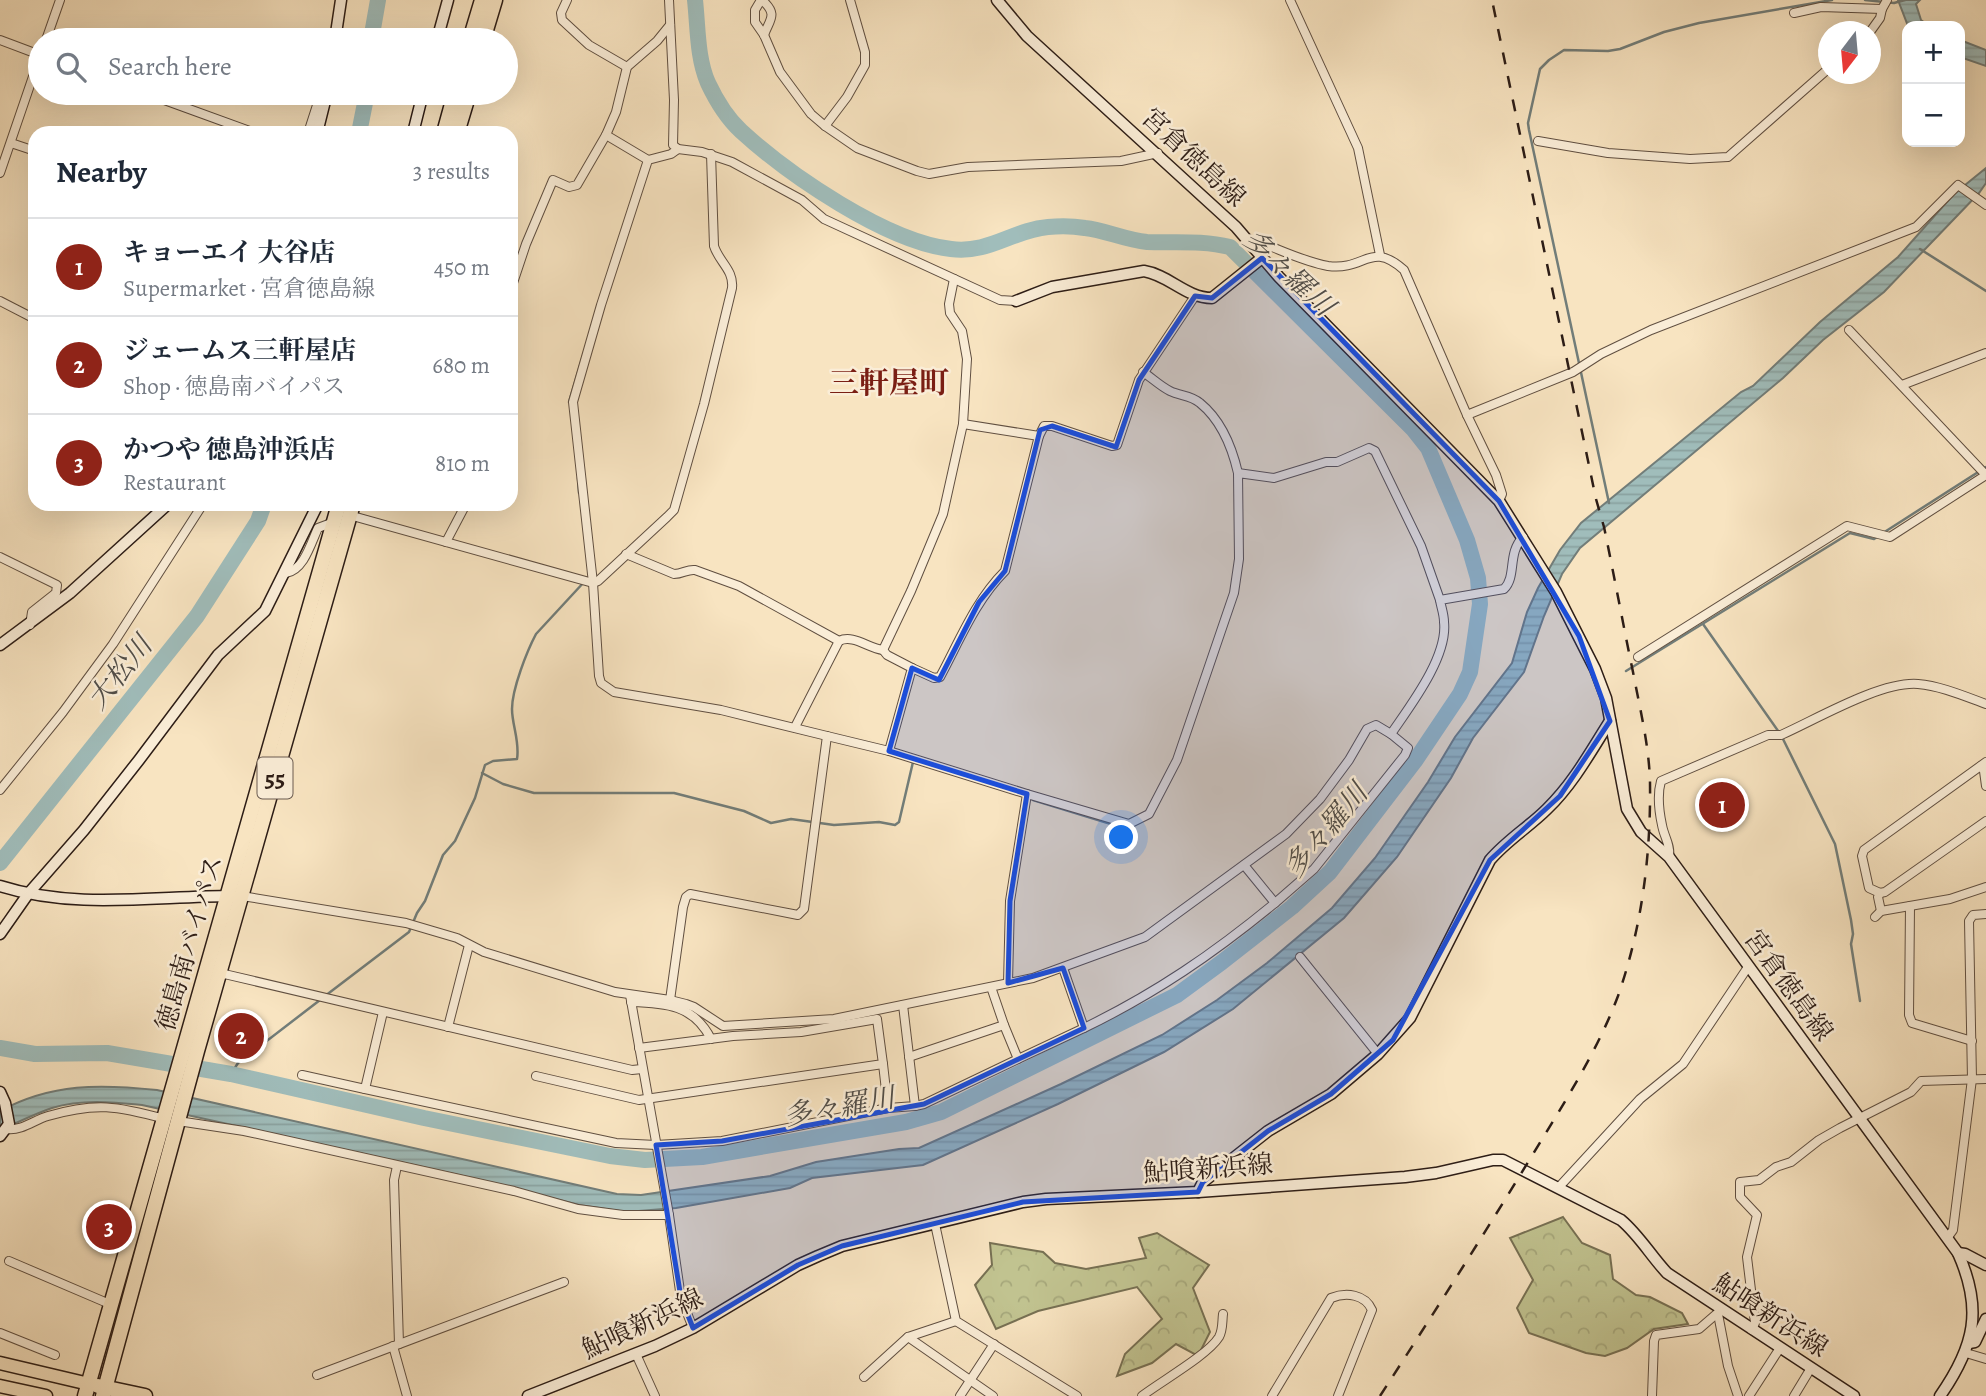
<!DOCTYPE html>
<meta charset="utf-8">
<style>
:root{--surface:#fff;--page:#f2f2f3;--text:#1f2937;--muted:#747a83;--line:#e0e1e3;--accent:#8f2418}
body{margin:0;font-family:Alegreya,"Noto Serif JP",serif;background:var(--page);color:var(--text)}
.controls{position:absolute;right:21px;top:21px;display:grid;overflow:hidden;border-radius:14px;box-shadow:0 7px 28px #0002}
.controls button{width:63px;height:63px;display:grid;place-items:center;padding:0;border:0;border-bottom:2px solid var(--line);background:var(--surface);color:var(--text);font:35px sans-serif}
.compass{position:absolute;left:1818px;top:21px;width:63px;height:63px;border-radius:50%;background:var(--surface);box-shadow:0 7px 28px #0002;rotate:196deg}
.you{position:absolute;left:1122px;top:838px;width:24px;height:24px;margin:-18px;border:5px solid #fff;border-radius:50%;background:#1a73e8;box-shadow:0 0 0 10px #1a73e833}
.badge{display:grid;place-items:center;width:46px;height:46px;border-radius:50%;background:var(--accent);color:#fff;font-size:23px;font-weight:700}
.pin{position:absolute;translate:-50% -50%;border:4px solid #fff;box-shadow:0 2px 7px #0006}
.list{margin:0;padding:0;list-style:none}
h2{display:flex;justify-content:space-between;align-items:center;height:91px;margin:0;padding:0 28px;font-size:30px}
h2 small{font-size:23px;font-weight:400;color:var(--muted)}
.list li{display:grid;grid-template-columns:46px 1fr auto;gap:21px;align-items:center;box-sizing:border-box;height:98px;padding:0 28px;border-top:2px solid var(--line)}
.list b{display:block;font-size:26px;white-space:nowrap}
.list p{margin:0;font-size:23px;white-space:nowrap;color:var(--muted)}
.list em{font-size:23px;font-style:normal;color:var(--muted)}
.icon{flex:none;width:38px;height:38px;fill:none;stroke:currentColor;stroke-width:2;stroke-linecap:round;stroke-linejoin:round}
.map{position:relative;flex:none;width:1986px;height:1396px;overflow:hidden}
.search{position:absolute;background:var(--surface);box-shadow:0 7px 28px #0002;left:28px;top:28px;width:490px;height:77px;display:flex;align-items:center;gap:18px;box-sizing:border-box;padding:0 24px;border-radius:38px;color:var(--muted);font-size:26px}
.panel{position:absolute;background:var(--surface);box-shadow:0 7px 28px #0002;left:28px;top:126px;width:490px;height:385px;border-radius:21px}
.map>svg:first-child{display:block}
.forest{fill:url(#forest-crowns);stroke:#777053;stroke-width:2}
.water{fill:url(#water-rules);stroke:#727d79;stroke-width:2}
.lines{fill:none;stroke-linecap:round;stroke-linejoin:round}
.stream{stroke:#727d79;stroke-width:2.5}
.river{stroke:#a0bdbb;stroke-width:16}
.street-casing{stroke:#604f41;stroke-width:10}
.secondary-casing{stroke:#2d1d16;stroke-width:13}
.primary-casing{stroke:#2d1d16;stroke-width:15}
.highway-casing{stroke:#2d1d16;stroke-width:17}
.street{stroke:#faedd7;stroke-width:8}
.secondary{stroke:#faedd7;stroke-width:10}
.primary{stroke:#f8e4c1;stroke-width:12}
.highway{stroke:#f8e4c1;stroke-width:14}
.rail{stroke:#2d1d16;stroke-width:2.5;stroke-dasharray:12 12;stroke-linecap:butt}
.marked{fill:#1d4ed8;fill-opacity:0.2;stroke:#1d4ed8;stroke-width:5;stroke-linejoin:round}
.labels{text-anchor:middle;stroke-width:5;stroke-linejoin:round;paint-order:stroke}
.shield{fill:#faedd7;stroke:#6a5b50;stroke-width:2}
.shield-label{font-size:24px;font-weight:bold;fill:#2d1d16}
.street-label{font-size:26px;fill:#2d1d16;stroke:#faedd7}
.water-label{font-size:28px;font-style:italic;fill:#504d48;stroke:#faedd7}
.quarter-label{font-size:30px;font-weight:bold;fill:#7a1f14;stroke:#faedd7}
</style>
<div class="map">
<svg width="1986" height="1396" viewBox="0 0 1986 1396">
<defs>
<pattern id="forest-crowns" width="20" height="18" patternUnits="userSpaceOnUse" patternTransform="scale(1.75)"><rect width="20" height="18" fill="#c1c390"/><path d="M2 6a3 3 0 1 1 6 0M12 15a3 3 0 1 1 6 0" fill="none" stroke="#a6a77b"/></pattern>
<pattern id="water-rules" width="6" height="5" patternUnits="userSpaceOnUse" patternTransform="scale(1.75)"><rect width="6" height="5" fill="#a0bdbb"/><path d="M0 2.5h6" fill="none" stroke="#8aa2a0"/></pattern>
</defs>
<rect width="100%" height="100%" fill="#f8e4c1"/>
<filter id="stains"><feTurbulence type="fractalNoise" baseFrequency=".00286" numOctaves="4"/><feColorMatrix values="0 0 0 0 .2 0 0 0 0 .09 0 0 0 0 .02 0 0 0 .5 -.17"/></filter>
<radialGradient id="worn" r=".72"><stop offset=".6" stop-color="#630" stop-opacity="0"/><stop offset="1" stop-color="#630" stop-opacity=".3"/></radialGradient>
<g class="forest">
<polygon points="1563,1217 1582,1243 1610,1255 1613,1279 1636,1295 1650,1297 1682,1313 1688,1324 1654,1329 1627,1348 1605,1356 1586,1353 1529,1333 1517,1308 1533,1280 1510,1238"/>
<polygon points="1157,1233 1209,1265 1193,1288 1210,1332 1198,1356 1176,1344 1152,1363 1117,1376 1125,1354 1162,1319 1137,1287 1038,1311 996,1329 975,1285 992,1265 990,1243 1043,1252 1055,1263 1086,1269 1146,1258 1139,1238"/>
</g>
<g class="water">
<polygon points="1898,0 1920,0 1916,4 1921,20 1929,26 1908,26"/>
<polygon points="1960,40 1986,50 1986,66 1960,57"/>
<path d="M1986,168V183L1979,193L1884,292L1823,340L1783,378L1580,548L1562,574L1544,616L1524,672L1473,738L1451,778L1397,857L1344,918L1233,1009L1164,1052L1058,1104L923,1165L812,1178L790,1188L676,1208L626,1212L579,1205L472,1178L142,1105C112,1102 81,1099 52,1108C34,1114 17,1123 0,1130V1111C52,1083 100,1084 157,1090L617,1194L641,1195L770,1176L816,1162L899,1149L919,1148L1061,1084L1162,1035L1217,1000L1267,963L1332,908L1375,858L1428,782L1455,737L1512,663L1527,612L1538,588L1560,550L1581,523L1741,392L1753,386L1820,322L1898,257L1954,194Z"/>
</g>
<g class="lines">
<g class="stream">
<polyline points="1865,0 1894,3 1905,0"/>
<polyline points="1920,249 1986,291"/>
<polyline points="569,402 584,352"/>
<polyline points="578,478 579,493"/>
<polyline points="1609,503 1529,130 1528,123 1540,69 1549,60 1564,50 1608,51 1620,49 1664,32 1699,23 1832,0"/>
<polyline points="1883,533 1986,467"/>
<polyline points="1703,624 1781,735 1835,844 1851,920 1853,934 1851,944 1860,1001"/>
<polyline points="1626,671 1850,533 1874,539 1877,537"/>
<polyline points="482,773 503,784 534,793 674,793 744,811 771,823 791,819 834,825 879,822 895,825 899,822 913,762 916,763"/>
<polyline points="1033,800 1111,824"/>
<path d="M325,996L409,932L417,913L425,901L443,855L455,841L475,798L485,765L493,761L517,759C520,742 512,725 512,709C512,689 527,651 536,634L585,581"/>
<polyline points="231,1074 238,1063 320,1000"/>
</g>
<g class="river">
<polyline points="371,40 378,0"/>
<polyline points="359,133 367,93"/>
<polyline points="0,863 197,616 258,521 264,504"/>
<path d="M0,1048L35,1054L107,1053L231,1074L424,1118L610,1156L645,1160L702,1157L906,1122L941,1112L1177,995L1222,962L1292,907L1330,872L1415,761L1460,694L1470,672L1480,604L1478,578L1467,540L1428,448L1413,429L1230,247C1202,240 1175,243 1147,242C1125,240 1105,230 1085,228C1073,226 1059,226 1048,227C1013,230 989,254 951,249C887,242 789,175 741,131C728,119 716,100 708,83C697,58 698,27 695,0"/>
</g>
<defs>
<g id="street">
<polyline points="567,0 561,13 562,20 589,45 627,67"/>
<polyline points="669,0 674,100 673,145 678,149 702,152 732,162 802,200 824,219 1000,300 1016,301"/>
<polyline points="761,0 755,10 755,22 764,35 780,72 811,114 825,126 857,148 917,171 929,174 968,167 1121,161 1158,153"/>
<path d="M762,0C779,15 769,20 764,35"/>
<polyline points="1290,0 1358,148 1380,255"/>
<polyline points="1794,13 1821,7 1882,9 1887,0"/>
<polyline points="1870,32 1880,18 1882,9"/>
<polyline points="0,40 40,55"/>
<polyline points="46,40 60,0"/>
<polyline points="145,93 255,133"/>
<polyline points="825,126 847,97 865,65 865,52 850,0"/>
<polyline points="308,133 318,102 325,102"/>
<polyline points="606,135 648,160"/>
<polyline points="1538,141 1608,153 1690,159 1728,157 1828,69"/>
<polyline points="11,143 35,151"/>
<polyline points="0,173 40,56"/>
<path d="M1250,243L1259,242C1281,250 1305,262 1328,266C1366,271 1370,240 1404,270L1467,415L1496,475L1502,494L1499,501"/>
<polyline points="511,289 526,244 553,180 569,187 577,185 606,135 616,112 627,67 657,41 670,25"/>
<polyline points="0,301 35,319"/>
<polyline points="1849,330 1986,475"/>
<path d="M1143,372C1152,378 1160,386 1170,391C1180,396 1191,395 1200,403C1221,420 1232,447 1238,473"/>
<polyline points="1902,385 1986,353"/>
<polyline points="1467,415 1573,372 1601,354 1651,330 1916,227 1958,185 1986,205"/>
<polyline points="1039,436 1044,426 1052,426 1112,446 1117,445 1139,380 1195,296"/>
<path d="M349,515L593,583L598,581L667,517L674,510L704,404L732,288C734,270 719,262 714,246L711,154"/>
<polyline points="446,542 466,504"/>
<path d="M626,554L674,574C683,574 687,569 695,570L739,586L839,641L795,727"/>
<polyline points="0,557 57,585 56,593 32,612 30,625"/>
<path d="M286,573C304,570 311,543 318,528L334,522"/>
<path d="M839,641C853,634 868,648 883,650L911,591L943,514L963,424L967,359L962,331L950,313L949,304L954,279"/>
<polyline points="1638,657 1847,526 1890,537 1986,475"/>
<path d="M912,668L934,678L940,677C960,640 975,601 1005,571L1039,436L963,424"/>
<polyline points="827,736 889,751 912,668 887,655 883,650"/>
<polyline points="889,751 1027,794 1010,901 1008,983"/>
<polyline points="1981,766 1984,771 1986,786"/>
<polyline points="0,790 63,712 113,644 203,504"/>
<polyline points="1027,794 1129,824 1149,814 1177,760 1234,593 1239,559 1238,473 1274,478 1326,462 1337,462 1369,448 1375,451 1421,546 1440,600"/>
<path d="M1669,857C1671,845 1664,837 1662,825C1659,811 1657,795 1661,781L1768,735H1781C1817,719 1881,681 1918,684C1941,686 1964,696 1986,704"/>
<polyline points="1880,893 1885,892 1986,821"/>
<path d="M242,896L406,923L457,938L484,952L615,992L670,1000L686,1004L694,1007L723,1026L834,1019L1033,978L1145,937L1286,834L1320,799L1349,760L1367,729L1376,725L1391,734C1410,706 1448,657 1444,622C1444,614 1441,607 1440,600L1504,589C1517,576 1507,553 1523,537"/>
<polyline points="1275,903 1314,869 1405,755 1408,748 1391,734"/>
<polyline points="1910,906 1909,1015 1912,1023 1972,1041"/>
<polyline points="1881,911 1878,897 1880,893 1869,888 1862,856 1864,850 1986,762"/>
<polyline points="1875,917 1881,911 1950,899 1986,887"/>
<polyline points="1300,957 1378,1054"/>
<polyline points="220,973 632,1070 642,1069"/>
<polyline points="630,995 669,1215 681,1298 693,1328"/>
<polyline points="670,1000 683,907 686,897 690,894 798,915 804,909 827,736 721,710 614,692 601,683 599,676 593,583 573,402 601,305 648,160 671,154 678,149"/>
<path d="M631,1002C666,1003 694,1005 711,1039"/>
<polyline points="383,1012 365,1089 616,1143 656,1145 722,1141 888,1108 883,1064"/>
<polyline points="448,1027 469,945"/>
<path d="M1084,1028C1156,993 1213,954 1275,903L1244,865"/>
<polyline points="909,1057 1004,1025 991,987"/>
<polyline points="1018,1059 1084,1028 1063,968"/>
<polyline points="302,1075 365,1089"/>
<polyline points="536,1076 639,1100 883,1064 877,1019 801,1032 733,1036 639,1048"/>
<polyline points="915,1106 924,1104 1018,1059 1004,1025"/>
<polyline points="888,1108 915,1106 903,1005"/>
<polyline points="178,1121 244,1131 514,1191 578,1209 623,1215 669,1215"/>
<path d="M7,1129C22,1131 34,1120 48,1116C96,1102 117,1106 165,1119"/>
<polyline points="397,1166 394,1180 399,1344"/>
<polyline points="1559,1187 1640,1099 1683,1064 1748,967"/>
<polyline points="935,1224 956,1321 1077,1396"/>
<polyline points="1948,1237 1953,1230 1972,1079 1969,921 1973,915 1986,914"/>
<polyline points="9,1261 112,1305"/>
<polyline points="1718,1314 1728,1366 1738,1396"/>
<polyline points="1752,1330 1755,1323 1747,1257 1757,1215 1740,1197 1740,1182 1759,1180 1776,1167 1791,1162 1819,1140 1840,1128 1911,1092 1921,1081 1986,1079"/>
<polyline points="0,1333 55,1355"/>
<polyline points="908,1337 993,1396"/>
<polyline points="393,1346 407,1396"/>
<polyline points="1966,1353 1986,1359"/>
<polyline points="636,1354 655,1396"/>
<polyline points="317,1375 564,1282"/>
<polyline points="864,1377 908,1337 956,1321"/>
<polyline points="960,1396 994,1344"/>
<path d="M1142,1396C1160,1382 1208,1355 1219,1337C1223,1330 1222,1322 1223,1314"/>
<path d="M1272,1396L1331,1298C1346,1292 1365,1294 1372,1310L1338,1396"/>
<polyline points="1652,1396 1654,1341 1656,1335 1699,1329 1721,1310"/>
<polyline points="1749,1396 1780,1348"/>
<polyline points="1794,1396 1811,1368"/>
</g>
<g id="secondary">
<path d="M997,0L1027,36L1236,227L1279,277L1499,501L1556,592L1595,669L1606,698L1627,809L1641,832L1669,857L1958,1253C1983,1309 1975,1346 1940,1396"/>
<polyline points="335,40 341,0"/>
<polyline points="437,40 448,0"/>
<polyline points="317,133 327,93"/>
<polyline points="413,133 423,93"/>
<path d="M1016,301L1052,287L1144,271C1169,275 1186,298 1212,298L1262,258"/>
<polyline points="0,645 70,593 168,504"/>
<path d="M0,886C75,910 155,896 232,896"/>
<polyline points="0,934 28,894 84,830 139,760 218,655 265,611 318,504"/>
<polyline points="0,1092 5,1103 9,1124 0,1136"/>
<path d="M1198,1192L1203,1182L1268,1131L1331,1094L1378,1054L1410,1018L1490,860C1507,840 1529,827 1547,809C1573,784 1591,751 1610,721"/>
<polyline points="1958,1253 1965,1254 1986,1265"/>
<polyline points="1969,1343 1975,1342 1986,1319"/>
<path d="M528,1396L655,1346L693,1328L798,1265L818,1256L842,1246L1023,1202L1046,1199L1198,1192L1405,1177L1436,1173L1493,1160H1503L1621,1220C1639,1235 1651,1256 1667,1273L1854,1396"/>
</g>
<g id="primary">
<polyline points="0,1363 89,1384"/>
<polyline points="0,1386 46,1396"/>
</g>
<g id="highway">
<polyline points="470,40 482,0"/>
<polyline points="483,40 495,0"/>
<polyline points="444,133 455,93"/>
<polyline points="457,133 469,93"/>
<polyline points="98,1386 145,1396"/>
<polyline points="85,1396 339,504"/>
<polyline points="103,1396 197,1051 353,504"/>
</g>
</defs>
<use href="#street" class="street-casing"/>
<use href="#secondary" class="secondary-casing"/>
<use href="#primary" class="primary-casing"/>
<use href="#highway" class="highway-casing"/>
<use href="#street" class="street"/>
<use href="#secondary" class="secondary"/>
<use href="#primary" class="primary"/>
<use href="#highway" class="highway"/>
<path class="rail" d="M1380,1396C1432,1316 1483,1236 1533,1154C1564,1103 1597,1052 1618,996C1642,927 1651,855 1650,782C1649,745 1640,709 1633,672C1623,624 1614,575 1604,527L1596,499L1492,0"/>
</g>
<path class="marked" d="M1262,258L1499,501L1579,636L1610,721L1560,796L1490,860L1393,1040L1331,1094L1268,1131L1203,1182L1198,1192L1023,1202L842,1246L798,1265L693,1328L681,1298L656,1145L722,1141L924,1104L1084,1028L1063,968L1008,983L1010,901L1027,794L889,751L912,668L939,680L979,602L1005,571L1040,430L1052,426L1116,447L1139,380L1195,296L1212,298Z"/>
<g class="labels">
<rect class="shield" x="257.5" y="757.5" width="35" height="41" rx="5"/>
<g class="shield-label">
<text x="275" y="786">55</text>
</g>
<g class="street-label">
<text transform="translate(1194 157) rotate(43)" y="9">宮倉徳島線</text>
<text transform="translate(189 943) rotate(-74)" y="9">徳島南バイパス</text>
<text transform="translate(1789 985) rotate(54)" y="9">宮倉徳島線</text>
<text transform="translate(1208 1168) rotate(-4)" y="9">鮎喰新浜線</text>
<text transform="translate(1771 1315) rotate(33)" y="9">鮎喰新浜線</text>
<text transform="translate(642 1323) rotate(-25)" y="9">鮎喰新浜線</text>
</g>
<g class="water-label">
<text transform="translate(1289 272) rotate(43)" y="10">多々羅川</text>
<text transform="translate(119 672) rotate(-51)" y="10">大松川</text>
<text transform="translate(1325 830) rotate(-50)" y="10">多々羅川</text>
<text transform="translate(839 1106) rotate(-10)" y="10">多々羅川</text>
</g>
<g class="quarter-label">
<text x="889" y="393">三軒屋町</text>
</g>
</g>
<rect width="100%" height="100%" filter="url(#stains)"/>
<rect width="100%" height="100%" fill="url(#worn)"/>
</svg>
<div class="controls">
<button>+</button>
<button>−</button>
</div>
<svg class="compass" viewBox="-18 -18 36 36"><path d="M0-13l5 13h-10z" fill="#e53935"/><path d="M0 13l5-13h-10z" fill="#747a83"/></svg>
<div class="you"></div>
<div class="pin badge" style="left:1722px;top:805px">1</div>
<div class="pin badge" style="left:241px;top:1036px">2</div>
<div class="pin badge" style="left:109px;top:1227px">3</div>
<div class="search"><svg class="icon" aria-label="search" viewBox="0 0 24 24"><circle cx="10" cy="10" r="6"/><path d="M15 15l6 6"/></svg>Search here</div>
<section class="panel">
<h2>Nearby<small>3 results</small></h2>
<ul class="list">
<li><span class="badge">1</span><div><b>キョーエイ 大谷店</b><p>Supermarket · 宮倉徳島線</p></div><em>450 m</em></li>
<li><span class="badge">2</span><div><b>ジェームス三軒屋店</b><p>Shop · 徳島南バイパス</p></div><em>680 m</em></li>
<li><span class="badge">3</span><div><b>かつや 徳島沖浜店</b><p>Restaurant</p></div><em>810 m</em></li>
</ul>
</section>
</div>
